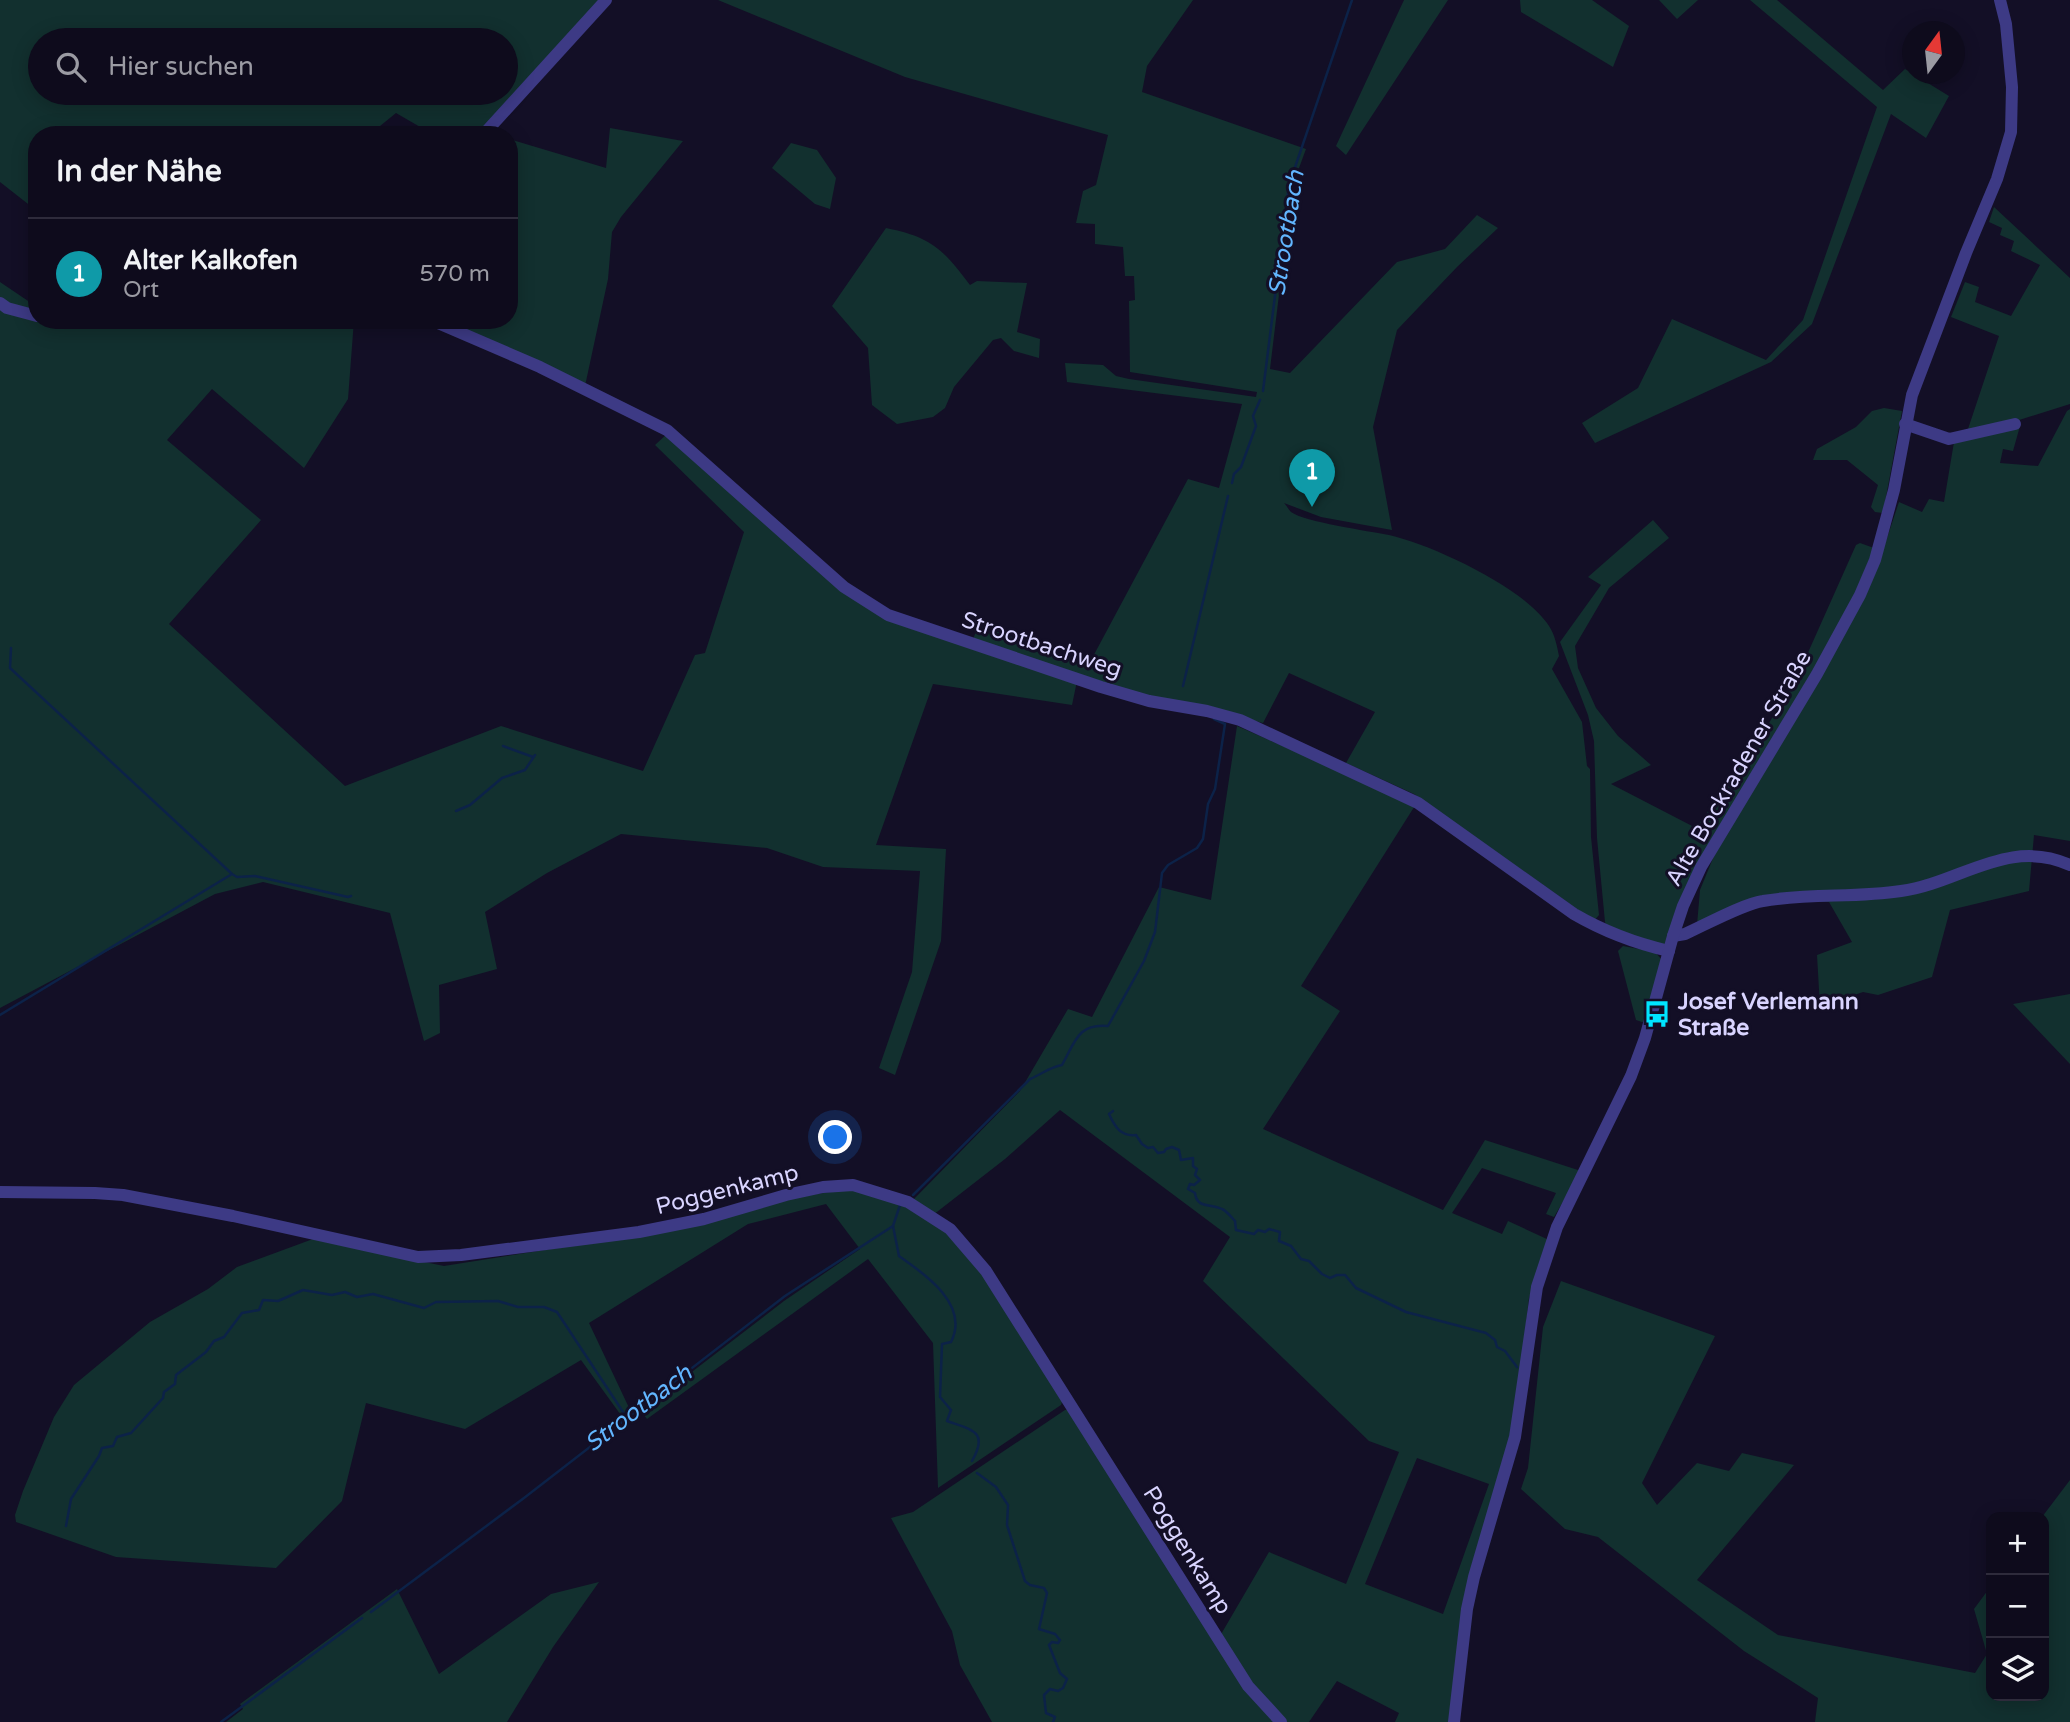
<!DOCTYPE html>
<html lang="de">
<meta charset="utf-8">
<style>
:root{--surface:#0e0b1c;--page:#171425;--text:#f1f3f6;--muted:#9b9ba3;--line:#2e2b3b;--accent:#8c9099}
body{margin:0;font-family:"Varela Round",sans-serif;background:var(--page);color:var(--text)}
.controls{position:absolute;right:21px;bottom:21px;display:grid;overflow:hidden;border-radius:14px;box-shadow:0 4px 18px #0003}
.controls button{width:63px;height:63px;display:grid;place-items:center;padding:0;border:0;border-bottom:2px solid var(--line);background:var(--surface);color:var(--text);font:35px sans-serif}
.compass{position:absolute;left:1902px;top:21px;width:63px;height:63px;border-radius:50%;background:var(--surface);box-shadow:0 4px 18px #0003;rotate:15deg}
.you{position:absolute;left:836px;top:1138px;width:24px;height:24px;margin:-18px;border:5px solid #fff;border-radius:50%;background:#1a73e8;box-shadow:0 0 0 10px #1a73e833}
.badge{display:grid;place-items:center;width:46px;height:46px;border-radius:50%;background:var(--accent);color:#fff;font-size:23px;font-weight:700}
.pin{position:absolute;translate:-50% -58px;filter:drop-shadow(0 2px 4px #0008)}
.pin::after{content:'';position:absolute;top:37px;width:24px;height:21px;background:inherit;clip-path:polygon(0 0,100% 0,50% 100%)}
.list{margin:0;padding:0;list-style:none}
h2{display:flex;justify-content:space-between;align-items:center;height:91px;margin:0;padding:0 28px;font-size:30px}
h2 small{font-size:23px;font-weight:400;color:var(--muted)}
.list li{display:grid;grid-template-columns:46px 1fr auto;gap:21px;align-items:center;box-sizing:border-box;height:112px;padding:0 28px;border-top:2px solid var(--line)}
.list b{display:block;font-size:26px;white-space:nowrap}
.list p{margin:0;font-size:23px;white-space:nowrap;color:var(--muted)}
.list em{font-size:23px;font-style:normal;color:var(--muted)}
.icon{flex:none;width:38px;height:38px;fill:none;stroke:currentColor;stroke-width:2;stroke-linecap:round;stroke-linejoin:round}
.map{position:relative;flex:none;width:2070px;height:1722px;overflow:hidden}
.search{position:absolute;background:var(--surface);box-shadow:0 4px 18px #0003;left:28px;top:28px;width:490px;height:77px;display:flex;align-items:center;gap:18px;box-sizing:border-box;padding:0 24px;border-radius:38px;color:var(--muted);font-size:26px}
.panel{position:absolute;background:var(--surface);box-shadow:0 4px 18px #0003;left:28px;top:126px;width:490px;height:203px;border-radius:28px}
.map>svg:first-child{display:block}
.green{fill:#12302f;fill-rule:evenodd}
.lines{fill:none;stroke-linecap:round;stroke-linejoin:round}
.stream{stroke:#0c2248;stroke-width:2.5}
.minor{stroke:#3d3a85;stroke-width:12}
.labels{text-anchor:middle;stroke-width:6;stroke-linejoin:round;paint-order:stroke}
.street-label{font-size:23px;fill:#d9d4ff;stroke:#130f26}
.poi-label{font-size:23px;font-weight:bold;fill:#d9d4ff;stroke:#130f26;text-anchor:start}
.water-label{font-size:24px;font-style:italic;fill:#62b6ff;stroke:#130f26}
</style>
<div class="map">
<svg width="2070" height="1722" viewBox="0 0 2070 1722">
<rect width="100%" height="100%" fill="#130f26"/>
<g class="green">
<path d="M0,0H603L480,135H434L396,113L369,135H37V211L0,182ZM40,40H506V93H40Z"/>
<path d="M718,0H1193L1147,66L1142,92L1306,149L1292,187L1270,369L1290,373L1397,262L1445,249L1477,215L1498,228L1457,267L1397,330L1373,427L1392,530L1321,517L1284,503C1287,506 1288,509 1291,512C1304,522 1369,531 1389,535C1433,545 1525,588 1549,626C1555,635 1557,646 1559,656L1552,669L1582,722L1587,766L1590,769L1591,837L1599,915L1594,921L1414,794L1346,763L1375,712L1289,673L1263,723L1240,717L1151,699L973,640L978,625L1089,664L1188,479L1219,488L1242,404L1067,382L1065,363L1103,365L1116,376L1129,379L1256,397L1257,392L1130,372L1129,301L1135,300L1134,276H1125L1123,247L1095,244V224L1076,223L1083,191L1096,185L1108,135L905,77Z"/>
<polygon points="1404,0 1448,0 1346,155 1336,146"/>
<polygon points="1520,0 1592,0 1629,26 1613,67 1521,12"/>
<polygon points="1659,0 1698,0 1677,19"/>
<polygon points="1750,0 1777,0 1883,90 1905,69 1949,96 1926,138 1891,114 1812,324 1771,362 1595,443 1582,423 1638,388 1672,319 1766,360 1803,320 1877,107"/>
<polygon points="610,128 683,141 621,217 612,232 608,279 585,386 437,320 509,320 509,139 606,168"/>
<polygon points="791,143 817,150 836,178 830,209 815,204 772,168"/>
<polygon points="1994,207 2070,278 2070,404 2013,422 1967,432 1999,336 1951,317 1965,282 1979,287 1975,302 2011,316 2040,265 2011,251 2014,241 2000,235 2002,228 1989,222"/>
<path d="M886,228C931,237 943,249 970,285L977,281L1027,283L1017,332L1040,339L1039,358L1014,351L1001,338L993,340L954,387L945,408L933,417L897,424L872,405L868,348L832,306Z"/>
<polygon points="0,282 37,307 37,320 354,320 348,399 304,468 212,389 167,440 261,520 169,624 345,786 501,726 643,771 695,655 705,653 744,532 655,445 668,433 854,598 1077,681 1072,705 933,684 876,845 946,849 941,941 895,1075 879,1068 912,972 920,871 823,867 767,848 621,834 547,873 485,912 497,969 439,985 440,1033 424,1041 390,913 263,882 215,894 0,1008"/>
<polygon points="1884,408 1902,411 1883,513 1875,512 1871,507 1878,485 1847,460 1813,460 1817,449 1856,427 1872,411"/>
<polygon points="2070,409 2070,841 2034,835 2029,891 1950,910 1932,977 1878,995 1863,992 1820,1007 1817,955 1852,942 1829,902 1761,898 1697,925 1700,890 1718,846 1879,562 1899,502 1922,512 1929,499 1944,502 1954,442 2020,426 2013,451 2003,449 2000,463 2038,466 2067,411"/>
<polygon points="1653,520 1669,538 1609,588 1575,646 1578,668 1596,708 1618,736 1651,765 1611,784 1696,828 1760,738 1798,675 1856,545 1860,543 1874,548 1856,591 1826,649 1773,739 1666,946 1607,927 1605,922 1597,838 1594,741 1588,715 1560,642 1601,585 1588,577"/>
<path d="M1237,726L1416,804L1301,986L1340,1011L1263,1129L1443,1210L1485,1140L1581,1171L1554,1217L1546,1214L1556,1193L1482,1168L1452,1213L1502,1234L1508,1221L1549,1240L1529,1298L1513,1436L1498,1487L1449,1722H1395L1399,1713L1337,1681L1309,1722H1285L1269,1707L1220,1636L1269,1552L1346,1584L1399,1452L1369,1441L1203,1281L1230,1237L1060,1110L1005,1159L933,1215L912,1201L1020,1091L1068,1009L1092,1017L1159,887L1211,900ZM1417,1458L1489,1484L1443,1614L1365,1584Z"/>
<polygon points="1623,946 1655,952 1662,960 1645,1023 1636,1020 1618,951"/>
<polygon points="2070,994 2070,1064 2013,1004"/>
<polygon points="851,1189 907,1205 949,1231 984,1274 1064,1396 1061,1405 938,1488 933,1343 868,1259 647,1419 641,1411 784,1301 860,1249 826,1204 748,1224 589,1323 631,1412 623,1418 581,1360 465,1429 366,1403 342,1501 276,1568 116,1557 16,1522 15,1515 23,1491 54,1417 74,1385 150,1322 208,1289 237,1267 313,1239 444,1266 646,1234 789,1198"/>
<polygon points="1561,1281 1715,1336 1642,1483 1657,1505 1697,1463 1729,1471 1742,1453 1794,1465 1697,1580 1778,1635 1975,1673 1987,1654 1974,1609 1991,1586 1991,1696 2044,1696 2044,1517 2042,1517 2070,1480 2070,1722 1815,1722 1818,1698 1744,1651 1598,1537 1565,1529 1521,1489 1528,1468 1543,1327"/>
<polygon points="1065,1410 1073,1410 1276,1722 992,1722 960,1665 952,1631 891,1518 913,1512"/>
<polygon points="599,1582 553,1647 507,1722 226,1722 243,1709 240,1704 397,1589 439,1674 551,1594"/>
</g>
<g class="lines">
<g class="stream">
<polyline points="1263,391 1289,185 1352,0"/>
<polyline points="1232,483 1234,474 1241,467 1256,426 1253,416 1260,400"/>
<polyline points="11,648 10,668 231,873"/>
<polyline points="1183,686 1228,496"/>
<polyline points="503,746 533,757"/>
<polyline points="456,811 470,805 502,778 525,770 535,755"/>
<polyline points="0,1015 232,874 237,877 255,876 348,897 351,896"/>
<path d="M1113,1111L1109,1114C1115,1127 1121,1137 1136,1135L1142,1144L1148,1148L1153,1147L1158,1153L1164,1152L1166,1149L1172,1147L1179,1150L1181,1160L1193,1158V1166L1197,1169L1195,1175L1200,1180L1194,1185L1190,1184L1188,1189L1195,1193C1197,1209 1210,1203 1222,1209C1227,1211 1231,1217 1235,1221L1236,1230L1254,1234L1258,1230L1265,1232L1269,1229L1280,1232L1279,1241L1291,1246L1301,1259L1309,1261L1322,1274L1330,1278L1337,1275H1345L1356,1288L1406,1312L1486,1333L1495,1340L1497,1347L1505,1351L1517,1367"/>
<path d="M913,1195L1030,1079C1042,1074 1050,1067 1062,1065C1075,1042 1078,1023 1108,1026L1144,961L1155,932L1162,873L1168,865L1197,848L1203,839L1208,804L1215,789L1225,724L1214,719"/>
<path d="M893,1226L899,1256C925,1274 970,1305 951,1342L942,1344L940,1397L951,1410L947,1421C972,1430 989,1431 972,1461"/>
<polyline points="977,1473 996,1487 1008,1505 1007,1525 1025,1581 1030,1585 1044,1588 1047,1593 1039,1629 1055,1634 1060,1640 1058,1643 1052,1642 1049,1645 1060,1673 1067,1679 1063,1688 1058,1691 1050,1689 1044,1695 1046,1713 1055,1717 1053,1722"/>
<polyline points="66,1526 71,1499 99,1456 102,1448 113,1446 117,1437 131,1433 163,1398 164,1392 175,1384 176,1375 206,1352 214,1341 224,1337 242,1313 259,1310 263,1300 278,1301 303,1290 332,1295 345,1292 357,1297 373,1294 424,1308 436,1302 498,1301 518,1307 544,1307 557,1312 627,1418"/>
<polyline points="371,1612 524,1498 785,1296 893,1226 900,1205"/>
<polyline points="221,1722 362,1618"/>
</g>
<g class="minor">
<polyline points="483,135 606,0"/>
<polyline points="0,303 7,308 37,316"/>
<path d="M431,320L540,367L667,430L844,587L888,615L1101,687L1149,701L1207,711L1240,720L1418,803L1574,914C1605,932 1634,943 1669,951"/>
<polyline points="1905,424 1949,439 2015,424"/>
<path d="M1673,936L1685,934C1705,925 1743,904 1763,901C1808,893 1856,898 1901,891C1960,883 2008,837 2070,865"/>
<polyline points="0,1192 95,1193 123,1195 233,1216 418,1257 461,1255 639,1232 704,1219 786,1195 823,1187 853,1185 908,1202 950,1229 986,1271 1248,1686 1281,1722"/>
<polyline points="1454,1722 1467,1609 1474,1577 1515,1437 1537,1287 1557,1227 1631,1076 1645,1038 1673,936 1683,906 1701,867 1817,674 1860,595 1875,560 1894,490 1912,395 1966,253 1997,179 2011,132 2012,87 2006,24 2000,0"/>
</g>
</g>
<defs>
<symbol id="bus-bare" viewBox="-9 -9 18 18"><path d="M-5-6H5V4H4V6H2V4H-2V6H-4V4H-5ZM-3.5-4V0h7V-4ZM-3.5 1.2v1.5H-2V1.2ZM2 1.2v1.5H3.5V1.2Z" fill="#00e5ff" stroke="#130f26" stroke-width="2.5" paint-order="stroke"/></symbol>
</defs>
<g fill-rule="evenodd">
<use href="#bus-bare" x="1638" y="995" width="38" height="38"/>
</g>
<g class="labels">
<g class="street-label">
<text transform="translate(1042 644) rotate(18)" y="8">Strootbachweg</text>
<text transform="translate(1738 768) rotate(-60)" y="8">Alte Bockradener Straße</text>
<text transform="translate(727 1189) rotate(-14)" y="8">Poggenkamp</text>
<text transform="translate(1188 1550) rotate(58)" y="8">Poggenkamp</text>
</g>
<g class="poi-label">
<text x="1678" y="1009">Josef Verlemann<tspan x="1678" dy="26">Straße</tspan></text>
</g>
<g class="water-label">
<text transform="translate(1286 233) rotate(-81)" y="8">Strootbach</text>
<text transform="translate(638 1408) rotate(-37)" y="8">Strootbach</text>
</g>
</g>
</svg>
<div class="controls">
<button>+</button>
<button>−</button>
<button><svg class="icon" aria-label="layers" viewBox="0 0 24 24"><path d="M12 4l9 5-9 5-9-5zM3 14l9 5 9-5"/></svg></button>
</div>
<svg class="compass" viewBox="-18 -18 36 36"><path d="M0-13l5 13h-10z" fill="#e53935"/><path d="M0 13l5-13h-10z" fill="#9b9ba3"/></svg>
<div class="you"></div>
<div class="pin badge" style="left:1312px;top:507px;background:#0f9aa8">1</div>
<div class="search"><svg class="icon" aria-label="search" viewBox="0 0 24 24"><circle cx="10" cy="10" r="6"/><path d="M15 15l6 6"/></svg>Hier suchen</div>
<section class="panel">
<h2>In der Nähe<small></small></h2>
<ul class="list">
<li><span class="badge" style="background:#0f9aa8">1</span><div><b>Alter Kalkofen</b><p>Ort</p></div><em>570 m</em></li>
</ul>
</section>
</div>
